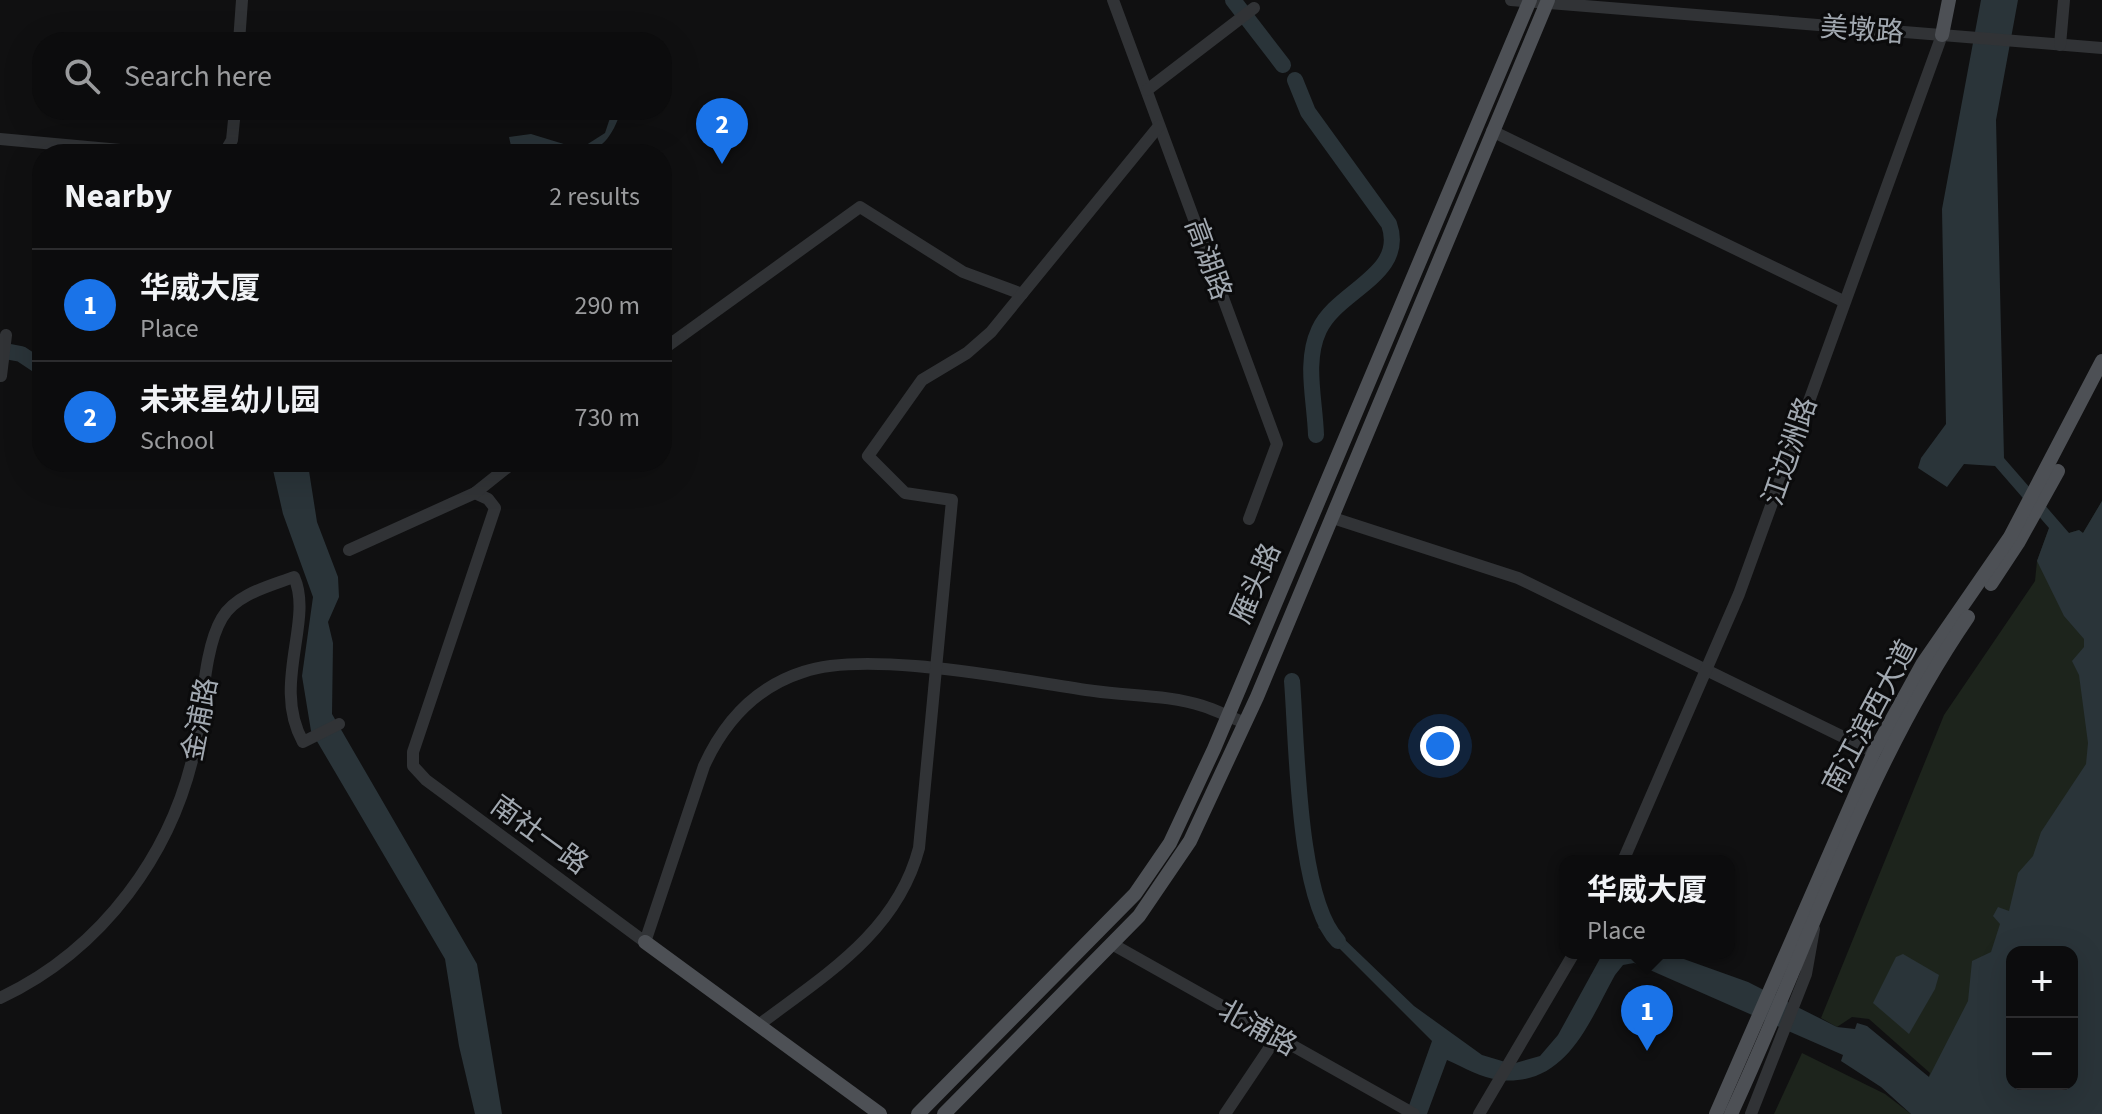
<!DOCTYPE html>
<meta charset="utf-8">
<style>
:root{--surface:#0c0c0d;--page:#1a1a1b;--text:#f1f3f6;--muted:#9a9b9d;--line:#2c2c2e;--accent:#1a73e8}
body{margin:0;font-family:"Source Sans 3","Noto Sans SC",sans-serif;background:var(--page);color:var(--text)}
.controls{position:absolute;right:24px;bottom:24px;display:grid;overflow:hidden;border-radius:16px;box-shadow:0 8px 32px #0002}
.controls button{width:72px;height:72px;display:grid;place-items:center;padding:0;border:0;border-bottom:2px solid var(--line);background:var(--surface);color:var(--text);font:40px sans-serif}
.you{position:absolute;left:1440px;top:746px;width:28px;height:28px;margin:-20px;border:6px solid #fff;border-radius:50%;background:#1a73e8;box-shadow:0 0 0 12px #1a73e833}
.badge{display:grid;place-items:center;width:52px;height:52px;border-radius:50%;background:var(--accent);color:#fff;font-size:26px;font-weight:700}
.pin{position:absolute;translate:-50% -66px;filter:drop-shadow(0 2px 4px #0008)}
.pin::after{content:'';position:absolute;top:42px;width:28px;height:24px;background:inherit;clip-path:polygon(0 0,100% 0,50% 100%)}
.popup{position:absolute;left:1559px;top:855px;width:176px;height:104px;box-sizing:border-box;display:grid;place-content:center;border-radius:16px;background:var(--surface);filter:drop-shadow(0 2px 6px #0005);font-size:26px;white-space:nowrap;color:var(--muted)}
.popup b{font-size:30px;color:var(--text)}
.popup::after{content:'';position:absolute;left:50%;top:100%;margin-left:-16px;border:16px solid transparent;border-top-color:var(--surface)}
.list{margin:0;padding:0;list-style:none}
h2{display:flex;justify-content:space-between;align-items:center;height:104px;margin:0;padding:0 32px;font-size:34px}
h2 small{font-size:26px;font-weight:400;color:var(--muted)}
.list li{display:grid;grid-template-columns:52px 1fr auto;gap:24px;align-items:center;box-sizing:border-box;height:112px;padding:0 32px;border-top:2px solid var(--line)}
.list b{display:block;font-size:30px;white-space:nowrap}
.list p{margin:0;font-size:26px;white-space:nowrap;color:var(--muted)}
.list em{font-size:26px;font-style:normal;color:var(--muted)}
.icon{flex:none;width:44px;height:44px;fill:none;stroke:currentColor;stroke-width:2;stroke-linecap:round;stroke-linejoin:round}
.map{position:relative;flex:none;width:2102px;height:1114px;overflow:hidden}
.search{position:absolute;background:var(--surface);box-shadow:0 8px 32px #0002;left:32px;top:32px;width:640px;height:88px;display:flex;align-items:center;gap:20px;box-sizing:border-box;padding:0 28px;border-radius:32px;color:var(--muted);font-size:30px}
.panel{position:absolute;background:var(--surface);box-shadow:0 8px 32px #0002;left:32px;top:144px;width:640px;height:328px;border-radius:32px}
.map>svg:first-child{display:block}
.green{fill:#1d241c;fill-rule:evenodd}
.water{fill:#2a3439;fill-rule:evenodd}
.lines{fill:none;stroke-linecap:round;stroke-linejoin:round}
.river{stroke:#2a3439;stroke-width:16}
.minor{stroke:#313336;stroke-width:12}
.major{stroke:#4d5055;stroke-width:14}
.labels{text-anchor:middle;stroke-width:6;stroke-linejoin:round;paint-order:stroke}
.street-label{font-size:28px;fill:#a2a9b1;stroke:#0b0b0c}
</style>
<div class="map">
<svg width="2102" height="1114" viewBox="0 0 2102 1114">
<rect width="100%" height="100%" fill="#101011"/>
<g class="green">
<path d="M2102,501V1038L2066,1114L1923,1093L1930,1073L1869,1019L1852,1017L1837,1027L1821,1018L1944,715L2035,581L2037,561L2051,523L2069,533L2079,530L2083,533ZM2012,952H2072V1084H2012Z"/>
<polygon points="1802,1053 1885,1094 1911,1114 1774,1114"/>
</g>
<g class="water">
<path d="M1981,0H2018L1996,120L2004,458L2069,533L2079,530L2083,533L2102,501V1114H1911L1881,1087L1841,1061L1843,1055L1634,963L1623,965L1615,975C1588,1024 1566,1087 1499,1080C1482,1078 1463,1067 1447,1060L1427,1114H1406L1432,1041L1318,927L1330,919L1341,936L1414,1006L1482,1055L1512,1064L1540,1056L1558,1035L1603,953H1667L1748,982L1837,1027L1855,1029L1857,1023L1867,1026L1929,1077L1968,1001L1972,961L1991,952L2000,924L1993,916L1998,907L2009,911L2018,873L2033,856L2041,832L2086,764L2088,743L2079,675L2072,661L2084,647V639L2064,616L2037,561L2049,528L1995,466L1964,464L1947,487L1918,468L1921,458L1946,424L1942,209ZM2012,952H2072V1084H2012Z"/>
<path d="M600,110H613L618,119C595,178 554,140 511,146L509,137L531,134L580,149L605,133L610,118Z"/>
<polygon points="259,462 303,462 309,471 317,522 338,577 339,597 328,622 333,643 332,714 477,964 502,1114 475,1114 459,1046 445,959 311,731 302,676 313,597 283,514 273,470"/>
<polygon points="1903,954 1939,975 1935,989 1909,1034 1873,1003 1896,957"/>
</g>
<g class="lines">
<g class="river">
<polyline points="1233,0 1283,65"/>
<path d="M1295,80L1308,112L1389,224C1407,275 1337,290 1319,330C1304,362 1315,400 1316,435"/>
<polyline points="0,350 21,354 42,368"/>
<path d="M1292,681C1297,741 1297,899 1338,941"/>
</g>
<g class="minor">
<polyline points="1113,0 1277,444 1249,519"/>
<polyline points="1511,0 2102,48"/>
<polyline points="239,42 242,0"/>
<polyline points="2060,45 2064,0"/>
<polyline points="1147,90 1254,8"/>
<polyline points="1492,131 1843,301"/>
<polyline points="0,139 164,154"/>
<polyline points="224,154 232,140 235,110"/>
<polyline points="662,350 860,207 963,272 1022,294"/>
<polyline points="1,376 6,335"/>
<path d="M475,493L488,499L495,508L413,752V766L426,780L645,942L704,766C724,722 756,687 803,672C869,649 1021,681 1094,691C1129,696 1170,695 1203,706C1216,710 1229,717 1243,722"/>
<polyline points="1333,518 1518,578 1874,752"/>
<polyline points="349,550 475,493 514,462"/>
<polyline points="1623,861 1739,594 1942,35"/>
<polyline points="1112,944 1414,1114"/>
<path d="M0,998C102,950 174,853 196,743C203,707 204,648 222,618C236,594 270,586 294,577C314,621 271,684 303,742L339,724"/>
<path d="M760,1024C825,975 897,932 919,848L952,500L905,493L868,456L922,380L967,353L991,332L1159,126"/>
<polyline points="1225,1114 1276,1038"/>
<polyline points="1479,1114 1574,953"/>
<polyline points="1751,1114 1806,974 1814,929"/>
</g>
<g class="major">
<polyline points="1942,35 1949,0"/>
<polyline points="1991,584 2018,543 2058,471"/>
<polyline points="645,942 880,1114"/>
<polyline points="918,1114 1135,894 1170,843 1214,749 1530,0"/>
<polyline points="944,1114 1139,916 1190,841 1257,697 1548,0"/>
<polyline points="1716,1114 1874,752 1923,663 2010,537 2102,361"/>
<path d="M1731,1114C1809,947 1863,770 1968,617"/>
</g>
</g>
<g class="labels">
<g class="street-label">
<text transform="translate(1862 29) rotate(4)" y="10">美墩路</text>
<text transform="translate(1209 259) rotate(70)" y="10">高湖路</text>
<text transform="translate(1789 451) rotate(-71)" y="10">江边洲路</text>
<text transform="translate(1255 583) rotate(-67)" y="10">雁头路</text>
<text transform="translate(1869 716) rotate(-62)" y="10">南江滨西大道</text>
<text transform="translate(199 719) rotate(-79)" y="10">金浦路</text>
<text transform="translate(540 834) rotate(36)" y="10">南社一路</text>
<text transform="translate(1258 1027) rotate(29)" y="10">北浦路</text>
</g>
</g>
</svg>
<div class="controls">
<button>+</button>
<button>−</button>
</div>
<div class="you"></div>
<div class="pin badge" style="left:1647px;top:1051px">1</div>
<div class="popup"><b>华威大厦</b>Place</div>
<div class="pin badge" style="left:722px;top:164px">2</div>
<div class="search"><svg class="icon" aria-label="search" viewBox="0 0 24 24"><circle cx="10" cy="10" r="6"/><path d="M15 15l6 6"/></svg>Search here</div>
<section class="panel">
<h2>Nearby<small>2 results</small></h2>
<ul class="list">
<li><span class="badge">1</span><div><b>华威大厦</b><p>Place</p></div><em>290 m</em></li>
<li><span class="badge">2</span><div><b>未来星幼儿园</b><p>School</p></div><em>730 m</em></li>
</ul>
</section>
</div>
